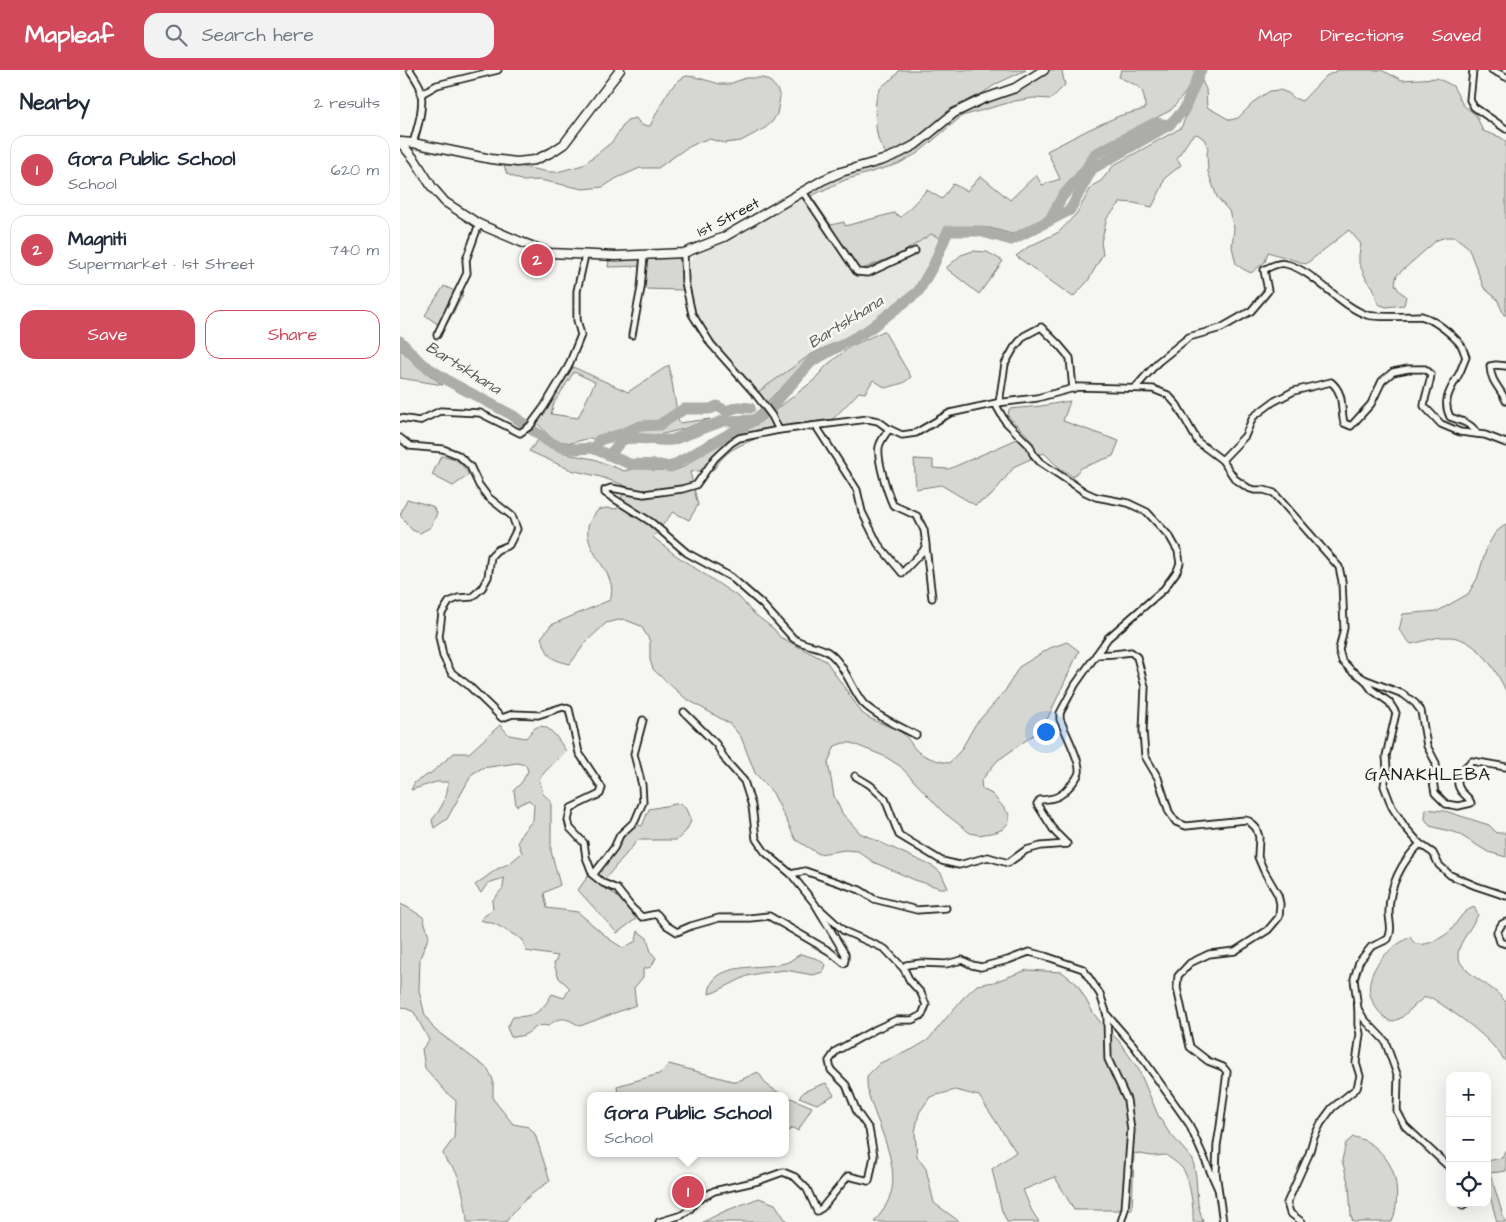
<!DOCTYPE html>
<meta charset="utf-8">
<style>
:root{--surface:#fff;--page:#f2f2f3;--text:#1f2937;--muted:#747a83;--line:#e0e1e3;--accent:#d1495b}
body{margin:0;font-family:"Architects Daughter",sans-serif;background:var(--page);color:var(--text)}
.controls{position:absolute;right:15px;bottom:15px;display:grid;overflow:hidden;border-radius:10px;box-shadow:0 5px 20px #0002}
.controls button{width:45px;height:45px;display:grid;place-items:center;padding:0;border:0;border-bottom:1px solid var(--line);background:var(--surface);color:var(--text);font:25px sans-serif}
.you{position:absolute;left:645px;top:661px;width:18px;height:18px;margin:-12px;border:4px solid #fff;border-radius:50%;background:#1a73e8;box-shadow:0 0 0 8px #1a73e833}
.badge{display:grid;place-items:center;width:32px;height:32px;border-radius:50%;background:var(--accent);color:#fff;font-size:16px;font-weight:700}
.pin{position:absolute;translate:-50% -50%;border:2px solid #fff;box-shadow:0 1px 5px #0006}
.popup{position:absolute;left:187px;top:1022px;width:202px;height:65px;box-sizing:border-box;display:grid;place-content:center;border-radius:10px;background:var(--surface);filter:drop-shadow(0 1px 4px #0005);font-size:16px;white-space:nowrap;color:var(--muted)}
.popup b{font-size:19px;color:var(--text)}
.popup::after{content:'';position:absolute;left:50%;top:100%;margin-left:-10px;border:10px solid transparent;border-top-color:var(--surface)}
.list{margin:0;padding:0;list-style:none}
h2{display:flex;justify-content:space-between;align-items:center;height:65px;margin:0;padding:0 20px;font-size:21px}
h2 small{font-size:16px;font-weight:400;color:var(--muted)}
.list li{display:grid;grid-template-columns:32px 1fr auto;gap:15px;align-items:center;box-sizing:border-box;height:70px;margin:0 10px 10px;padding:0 10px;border:1px solid var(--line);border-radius:15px}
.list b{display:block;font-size:19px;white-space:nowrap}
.list p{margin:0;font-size:16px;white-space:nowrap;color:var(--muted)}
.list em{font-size:16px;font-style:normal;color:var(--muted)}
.actions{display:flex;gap:10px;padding:15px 20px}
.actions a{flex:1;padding:11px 0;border:1px solid var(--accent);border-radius:15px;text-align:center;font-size:18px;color:var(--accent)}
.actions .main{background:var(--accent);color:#fff}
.icon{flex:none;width:28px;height:28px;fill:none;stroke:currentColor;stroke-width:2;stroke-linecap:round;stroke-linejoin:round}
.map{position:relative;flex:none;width:1106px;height:1152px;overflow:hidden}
header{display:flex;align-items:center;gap:30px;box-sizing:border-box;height:70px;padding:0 25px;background:var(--accent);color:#fff}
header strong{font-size:24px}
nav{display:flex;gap:28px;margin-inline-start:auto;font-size:18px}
.search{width:350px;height:45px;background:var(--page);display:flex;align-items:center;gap:12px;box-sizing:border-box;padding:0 18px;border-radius:15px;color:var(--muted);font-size:19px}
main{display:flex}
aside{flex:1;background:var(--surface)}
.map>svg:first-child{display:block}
.built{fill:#e6e6e2}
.green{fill:#d6d6d2;stroke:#797977;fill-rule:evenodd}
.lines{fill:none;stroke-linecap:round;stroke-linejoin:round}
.river{stroke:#acaca9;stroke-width:11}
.street-casing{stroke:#1c1c1c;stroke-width:9}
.secondary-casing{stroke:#1c1c1c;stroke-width:11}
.street{stroke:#f6f6f2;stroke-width:5.5}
.secondary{stroke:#f6f6f2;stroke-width:8}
.labels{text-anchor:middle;stroke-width:5;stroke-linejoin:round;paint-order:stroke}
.street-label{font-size:15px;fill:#1c1c1c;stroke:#f6f6f2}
.water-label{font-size:16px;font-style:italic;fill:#565654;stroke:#f6f6f2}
.quarter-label{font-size:18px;letter-spacing:1px;fill:#1c1c1c;stroke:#f6f6f2}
</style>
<header>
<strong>Mapleaf</strong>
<div class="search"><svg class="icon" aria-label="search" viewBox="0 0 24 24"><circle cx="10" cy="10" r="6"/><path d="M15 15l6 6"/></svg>Search here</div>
<nav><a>Map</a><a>Directions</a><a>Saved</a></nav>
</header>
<main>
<aside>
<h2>Nearby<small>2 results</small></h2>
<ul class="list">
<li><span class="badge">1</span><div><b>Gora Public School</b><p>School</p></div><em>620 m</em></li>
<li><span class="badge">2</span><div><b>Magniti</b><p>Supermarket · 1st Street</p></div><em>740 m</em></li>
</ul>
<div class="actions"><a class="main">Save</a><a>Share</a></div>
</aside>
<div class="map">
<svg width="1106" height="1152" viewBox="0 0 1106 1152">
<rect width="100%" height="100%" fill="#f6f6f2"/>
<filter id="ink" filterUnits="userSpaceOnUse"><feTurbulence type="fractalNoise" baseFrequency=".02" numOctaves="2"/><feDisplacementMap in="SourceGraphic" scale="10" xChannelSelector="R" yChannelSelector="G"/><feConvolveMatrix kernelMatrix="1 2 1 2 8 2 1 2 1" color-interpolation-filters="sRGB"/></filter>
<g filter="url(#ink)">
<polygon class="built" points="401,126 454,202 502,183 531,164 540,168 515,219 464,256 410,285 358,322 314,271 301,251 295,236 287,204 289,194 294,186 322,173"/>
<g class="green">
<path d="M499,0H626L596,14L510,73L487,85C484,80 479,74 478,68C475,57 473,28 480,19C485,12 496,8 499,0Z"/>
<path d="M650,0H664L662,2L665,15L651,29L634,28L615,31L562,46L518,83L498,94L445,110L411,126L431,155L444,152L445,156L494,143L501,147L527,120L542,129L553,114L567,121L581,106L610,130L636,105L642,115L660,109L647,81L690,59L719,46L745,39C745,15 738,17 719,7L721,0H797L786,22L771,40L692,82L682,98L659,127L646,149L626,160L612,164L590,158L551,157L545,159L540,168L531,164L502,183L460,200L407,123L444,104L498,89L514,79L556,45L571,37L616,22Z"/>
<polygon points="939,0 981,0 1002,10 1037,8 1053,16 1063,35 1076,45 1083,61 1100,67 1106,71 1106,245 1104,245 1097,229 1084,218 1068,177 1055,167 1046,167 1037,170 997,205 995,214 999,221 1006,226 1004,235 986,237 978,234 973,217 967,211 959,193 959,185 961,174 949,160 906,194 868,182 865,192 851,203 843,199 836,194 832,177 834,158 829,141 817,127 808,102 807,84 808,78 804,69 797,64 791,67 777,88 781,95 765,108 762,117 752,137 734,133 721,132 707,148 701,172 703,184 688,211 673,227 616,186 628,177 659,162 677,143 692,116 701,111 714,95 781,58 798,18 802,11 806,19 807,37 830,50 838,48 856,30 870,21 880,20 888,23 894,28 902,31 926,6"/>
<path d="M286,6L295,7L320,14H329L346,8H363L371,12L377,19L380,27L377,44L372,52L365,58L341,71L325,73L309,69L301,71L285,79L258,98H240L217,108L203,117L183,119L140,110L123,111L107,104L104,96L113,95L149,102H157L183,95L212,72L227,50L236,48L241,55L250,56C260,38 267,15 286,6Z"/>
<polygon points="573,181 587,182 603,191 579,224 546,198 561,185"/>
<polygon points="279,187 284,220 242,219 245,196 208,197 209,190"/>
<polygon points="44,216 63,225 44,259 25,245"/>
<path d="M484,261L511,307L503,313L486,318L473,310L465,323L459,322L433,349L356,360L355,369C334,378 327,380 314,399L290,402L298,435L289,450L273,442L253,467L274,484L340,528L352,542L374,559L380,567L426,591L462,643C473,652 488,655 501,662C508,667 511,674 516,680C523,687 540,692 549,693L561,680L575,655L605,621L619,597L650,578L667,572L679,581L645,654L639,661L597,691L581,711L582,719L592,724L609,744V752L603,759L596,762L579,765L570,763L543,742L500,696L484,686L451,673H443L435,676L428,692L434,726L442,743L460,763L534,797L541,803L548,818H540L515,810L473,792L458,781L445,780L419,784L396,770L373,723L355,703L341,667L330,654L285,628L259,605L253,599L250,590V571L241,556L223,549L206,553L186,572L170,594C149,589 150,588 141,568L151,555L210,530C220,503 184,485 188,457C189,451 194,445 198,440L206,438L217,439L226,416L201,407L171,400L129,381L138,370L171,385L194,389L224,401L241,397L253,400L273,401L286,396L300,384L321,372L343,362L359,353L413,311L427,295L451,276Z"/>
<polygon points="436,272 408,291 366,333 358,322 410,285"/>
<polygon points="0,279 16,295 43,315 0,308"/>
<path d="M269,295L279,353L310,349L284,359L263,364L248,366L229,364L206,373L190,368L171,373L153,370L137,353L173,297L228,322ZM174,302L195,312L178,348L151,344L154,333Z"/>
<polygon points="670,331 663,351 719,371 713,386 681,398 673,407 656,395 644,383 615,396 591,426 575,435 541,415 516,419 514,389 533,390 533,398 549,399 615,370 628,366 608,346 609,339 641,336"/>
<path d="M41,386C57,387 61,393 69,405L53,416L32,405Z"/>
<polygon points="7,429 32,436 37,443 31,457 20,463 12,460 0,445"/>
<path d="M1106,454V621C1095,597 1074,565 1045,567C1034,567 1022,572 1011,574L999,560L1003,544L1038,541L1068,524L1077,509L1087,477L1095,463Z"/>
<path d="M100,655L109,665L126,668C129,665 132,660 135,658C148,650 160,672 166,681C157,691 147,698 139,709L143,724L151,731V781L160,815L144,823L147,838L178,842L209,869L223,878L236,871L238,861L247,868L251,882L256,888L251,897L243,899V907L234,918L236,935L180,956C166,948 161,945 148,956C136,953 133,961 124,965C121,966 115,967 111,967L107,958L113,947C135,946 140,944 152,924L164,928L170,918L159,908L154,894L158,886L126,881L123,870L95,854L80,850L93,839L92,831L103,818L104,808L88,813L81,823L75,815L97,799L110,793L122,783L118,772L122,763L133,750L134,735L129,730L116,736L114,720L122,712L128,701L126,695L117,693L82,698L72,704L47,749L34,758L32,750C41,739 48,727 48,712H36L11,720L15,712L31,703L54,683H69Z"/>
<path d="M281,733L286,739L291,751L286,761L277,770H238L204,810L197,806C210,788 220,769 235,754L242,756L249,739Z"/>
<polygon points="1026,739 1045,741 1089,755 1097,763 1106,763 1106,787 1088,782 1057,763 1030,756 1025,749"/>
<polygon points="188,806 214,824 226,835 236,849 217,863 178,820"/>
<path d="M0,834L7,837L23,847L29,866L20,888L19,921L25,945L34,959L88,999L93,1010V1029L113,1054L129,1057L135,1064L150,1111C133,1122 118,1134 106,1152H67C67,1142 61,1110 56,1102C50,1092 47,1097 43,1083L54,1068L56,1031L47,1023L25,998L22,979L29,970L14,942L0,936Z"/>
<path d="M1074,837L1078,845C1073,855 1059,873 1058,883C1057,899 1084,912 1095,921C1099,924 1102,928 1106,932V992C1086,963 1060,947 1032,928H1023L1001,948L991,952C950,924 974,885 1010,867C1011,869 1013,872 1015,873C1024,878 1042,868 1049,862C1059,852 1059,843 1074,837Z"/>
<path d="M401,884L418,889L426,895L423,902L413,905L385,900L361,903L347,906L315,922L309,924C310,890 363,900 385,893C390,892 396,886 401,884Z"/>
<path d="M627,900L662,902L677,914L694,944L705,958L718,970L738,998L758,1045L768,1061L793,1090L796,1107L798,1134L803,1152H793C794,1140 790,1107 782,1098C778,1093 771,1089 766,1085L752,1086L734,1083L732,1140H674L655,1107L623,1120L632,1141L639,1152H607L602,1141L592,1099L616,1082L579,1026L555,1020L530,1027L519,1043L515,1062L517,1086L526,1099L534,1133L560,1152H474C481,1144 487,1135 490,1126C501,1097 477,1053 469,1026C467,1019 467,1013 467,1006L480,993L513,979L528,970L563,928L577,915L594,912Z"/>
<polygon points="269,994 336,1012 358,1002 367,1015 384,1026 218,1026 217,1016 259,1004"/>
<polygon points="426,1013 434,1025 417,1034 399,1027 405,1021"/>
<polygon points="386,1026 412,1037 398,1061 393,1058 386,1062"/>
<path d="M953,1067C972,1069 992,1090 995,1109C998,1123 997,1139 992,1152H953L951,1146L949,1116L942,1090L946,1073Z"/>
<polygon points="1106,1079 1106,1101 1090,1103 1104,1149 1106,1150 1106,1152 1097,1152 1087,1115 1087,1091 1102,1088"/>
<polygon points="359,1128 375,1134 387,1152 303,1152 325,1141"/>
</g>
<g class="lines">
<g class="river">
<polyline points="649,151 662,127 686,99 695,84 755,53 769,55"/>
<polyline points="0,271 21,293 50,312 112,345 149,372 164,378 176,379 192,378 230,394 261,395 270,397 354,350 374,334 411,292 468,260 518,222 534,194 548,161 579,161 611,170 670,140 692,99 769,55 784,40 801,0"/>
<polyline points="195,379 199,370 218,365 240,356 259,355 284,339 310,339 317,336 326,341 338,337 350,338"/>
<path d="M209,385C214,381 218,373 223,370C231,365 260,372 272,370L323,351L353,350"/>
</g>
<defs>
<g id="street">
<path d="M10,0C13,5 18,12 20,17C25,35 18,56 13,73"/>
<polyline points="1073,0 1070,30 1074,37 1106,59"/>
<polyline points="1092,0 1106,7"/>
<polyline points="21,24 37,15 98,0"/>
<polyline points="403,122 457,202 468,203 515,181"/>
<polyline points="284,183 285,212 292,244 311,274 357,326 372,346 379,360"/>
<polyline points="37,265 67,203 66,190 79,154"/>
<polyline points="232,265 241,218 244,185"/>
<path d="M1106,296L1096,295L1090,296C1091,313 1100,317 1106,331"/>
<path d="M735,318L758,292L789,267L821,258L851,241L868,221L864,200C871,196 879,192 886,194C915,201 938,235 967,245C977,248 1009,246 1021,246C1034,249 1053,265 1061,275C1063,278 1064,283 1066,287C1064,292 1062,297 1060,302C1052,318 1041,329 1050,347C1061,351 1072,353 1077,364"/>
<path d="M597,333L637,328L678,317L753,319L768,325L777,335L798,372L822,390L835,409L848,418L854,420H864L874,423L939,497L942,511L944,558L939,580L942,591L951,600L964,609L1003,624L1015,633L1021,641L1027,676L1036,693V702L1033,711L1035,723L1046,734L1058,736L1071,733C1069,727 1065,726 1061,721C1052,708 1064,698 1072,691L1106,697"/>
<polyline points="599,333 605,294 614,278 624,266 641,257 659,275 670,288 673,319"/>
<polyline points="0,348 19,351 40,341 80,343 120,363 130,356 144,337 168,297 181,265 177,250 177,221 185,185"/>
<path d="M416,356L457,420L462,442L478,474L502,503L523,481L526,475L524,460L517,446L493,435C487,422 477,390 479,377C480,371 486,364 489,359"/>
<polyline points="0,368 10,376 43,379 58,385 70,396 79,415 88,427 112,446 117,459 109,475 97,480 91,486 88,507 82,518 72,527 58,528 49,532 42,543 39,566 43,586 51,602 68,615 102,648 113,644 138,645 163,637 169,639 179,683 202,718 200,724 171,738 168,750 170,758 184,773 186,787 193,805 203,813 217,819 232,838 242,847 257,844 266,855 277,862 291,856 319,848 350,848 369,846 429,881 444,893"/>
<path d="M822,390L845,366L853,347L873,332L894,321L931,312C945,324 940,337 944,353L951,356L971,334L982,311L993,302L1008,299H1025L1031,304C1030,316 1025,324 1024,336L1041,354L1060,362L1085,365L1106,373"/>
<polyline points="526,477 532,528"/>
<polyline points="696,585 714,584 731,582 737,587 745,617 743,661 745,686 758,708 769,742 776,752 786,756 845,750 849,751 856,758 859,767 858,787 864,801 878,825 880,834 879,847 868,860 835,881 809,884 790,893 778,906 777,918 790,977 808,991 823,997 827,1002 820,1057 817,1075 816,1103 823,1152"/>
<polyline points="964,609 972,620 989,632 996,643 986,686 987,699 984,716 992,737 1005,757 1020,774 1033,783 1039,795 1050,805 1076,816 1106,826"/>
<polyline points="284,642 316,674 326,691 344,711 352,736 356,769 365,782 391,804 415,834 445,884 445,890 444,893"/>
<path d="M516,665C501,657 474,645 463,633C451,618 444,593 428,582C418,575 403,576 393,568L362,534L331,507L287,483L251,452L205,423V420L211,418L244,424L282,419L296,415L315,388L331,373L339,368L379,360L468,349L478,351L489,359L502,365L516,363L550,343L597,333V337L605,351L630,376L633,384L640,392L685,422L696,427L728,433L747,442L770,467L778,481L780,493L777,501L764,519L708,568L675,615L660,643V649C664,660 681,692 679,702C678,708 672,714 668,718C660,728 652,729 640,730L637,734L655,762L667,774"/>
<polyline points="455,706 470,715 485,729 499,765 542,791 559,795 588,787 608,793 626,780 641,776 667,774"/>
<path d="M1020,774C1002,791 989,816 989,842C989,853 993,858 988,869L971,877L959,892L954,909L958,939L964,949L985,971L998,1007L997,1041L1005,1056L1050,1098"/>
<polyline points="391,804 405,801 460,820 474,829 517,840 546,838"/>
<polyline points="193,805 214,778 220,765 235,751 243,732 242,715 234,684 243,650"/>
<polyline points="420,839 444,861 485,879 504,899"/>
<polyline points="1106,852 1102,854 1097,862 1100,872 1106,874"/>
<polyline points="707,945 708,989 727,1030 731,1060 725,1139 721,1152"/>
<polyline points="1063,1136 1065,1133"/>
<polyline points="259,1152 282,1145 290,1139 296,1131 314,1121 358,1111 383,1102 395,1107 407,1119 417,1141 422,1138 448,1106 469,1111 474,1086 469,1059 457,1042 446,1015 431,1000 429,991 436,981 474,960 496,950 512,950 522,945 526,935 521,923 510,911 504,899 506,895 521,893 546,894 562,890 572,895 581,897 608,890 629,882 645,886 683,899 700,924 707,945 734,976 789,1054 818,1119"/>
<polyline points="902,1152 890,1143 887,1133 909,1084 914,1067 921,1053 932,1038 957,1018 960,1006 956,993 960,964 958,955 958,939"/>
</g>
<g id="secondary">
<polyline points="0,72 15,90 32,117 45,132 79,154 121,172 150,183 216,186 284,183 324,167 423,110 441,102 483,90 500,83 515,75 530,63 554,43 583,29 615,18 644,0"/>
<polyline points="1,72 13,73 91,89 117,92 135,90 152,82 164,74 220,0"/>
</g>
</defs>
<use href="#street" class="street-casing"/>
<use href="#secondary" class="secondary-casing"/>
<use href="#street" class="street"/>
<use href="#secondary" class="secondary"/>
</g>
</g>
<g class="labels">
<g class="street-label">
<text transform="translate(328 147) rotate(-27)" y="5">1st Street</text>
</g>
<g class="water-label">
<text transform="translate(445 251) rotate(-32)" y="6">Bartskhana</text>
<text transform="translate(64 297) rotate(32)" y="6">Bartskhana</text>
</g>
<g class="quarter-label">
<text x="1028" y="710">GANAKHLEBA</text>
</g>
</g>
</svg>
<div class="controls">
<button>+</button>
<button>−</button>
<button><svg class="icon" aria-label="locate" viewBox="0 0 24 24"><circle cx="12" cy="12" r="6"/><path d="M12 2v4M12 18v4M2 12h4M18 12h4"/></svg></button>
</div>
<div class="you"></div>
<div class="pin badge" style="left:288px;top:1122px">1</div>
<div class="popup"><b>Gora Public School</b>School</div>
<div class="pin badge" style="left:137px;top:190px">2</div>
</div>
</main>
